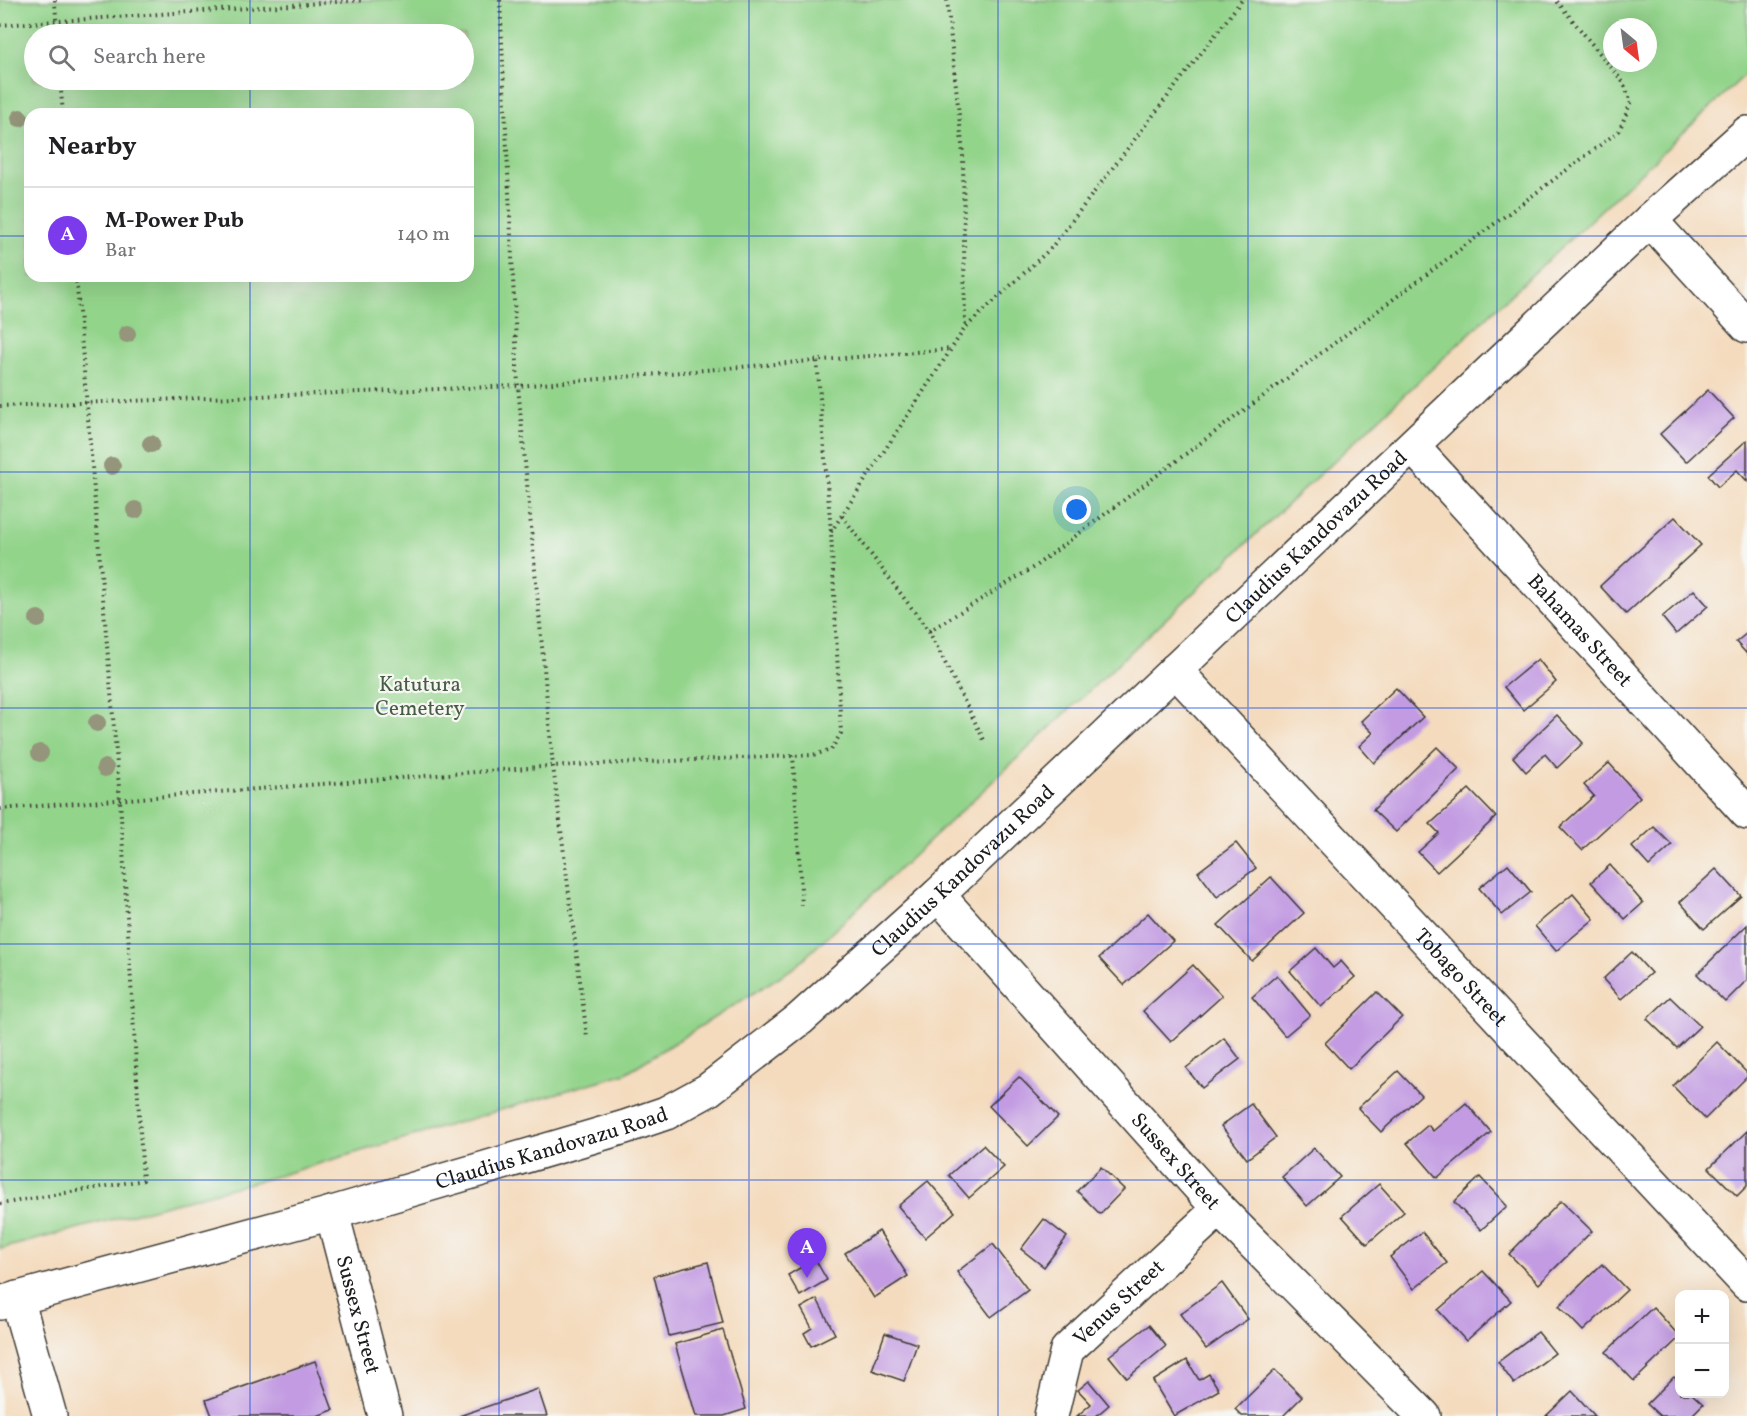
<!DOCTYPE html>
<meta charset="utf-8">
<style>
:root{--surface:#fff;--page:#f6f6f6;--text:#202124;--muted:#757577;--line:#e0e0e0;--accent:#7c3aed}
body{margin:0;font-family:Vollkorn,serif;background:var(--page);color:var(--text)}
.controls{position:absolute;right:18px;bottom:18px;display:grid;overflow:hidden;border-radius:12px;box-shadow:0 6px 24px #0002}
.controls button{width:54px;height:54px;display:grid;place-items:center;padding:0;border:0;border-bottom:2px solid var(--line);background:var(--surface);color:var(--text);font:30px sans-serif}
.compass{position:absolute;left:1603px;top:18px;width:54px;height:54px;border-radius:50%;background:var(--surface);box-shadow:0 6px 24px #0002;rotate:151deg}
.you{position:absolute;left:1077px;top:510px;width:21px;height:21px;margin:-15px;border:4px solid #fff;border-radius:50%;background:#1a73e8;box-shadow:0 0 0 9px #1a73e833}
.badge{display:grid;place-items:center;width:39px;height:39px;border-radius:50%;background:var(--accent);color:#fff;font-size:20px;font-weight:700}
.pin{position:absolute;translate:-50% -50px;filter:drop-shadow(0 2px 3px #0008)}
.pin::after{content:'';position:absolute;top:32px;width:21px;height:18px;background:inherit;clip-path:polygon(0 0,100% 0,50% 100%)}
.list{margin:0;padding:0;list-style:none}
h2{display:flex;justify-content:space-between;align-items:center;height:78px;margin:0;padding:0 24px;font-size:26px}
h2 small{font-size:20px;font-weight:400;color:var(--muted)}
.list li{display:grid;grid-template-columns:39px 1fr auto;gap:18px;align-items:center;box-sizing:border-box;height:96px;padding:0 24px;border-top:2px solid var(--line)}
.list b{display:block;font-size:22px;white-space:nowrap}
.list p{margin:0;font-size:20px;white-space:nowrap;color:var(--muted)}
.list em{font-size:20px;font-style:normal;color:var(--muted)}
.icon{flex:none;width:33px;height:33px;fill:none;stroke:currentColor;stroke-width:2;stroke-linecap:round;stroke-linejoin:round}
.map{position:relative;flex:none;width:1747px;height:1416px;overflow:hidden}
.search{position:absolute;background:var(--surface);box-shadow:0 6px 24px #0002;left:24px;top:24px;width:450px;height:66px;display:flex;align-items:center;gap:15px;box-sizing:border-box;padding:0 21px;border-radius:33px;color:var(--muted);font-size:22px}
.panel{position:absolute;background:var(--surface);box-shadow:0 6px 24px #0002;left:24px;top:108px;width:450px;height:174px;border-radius:18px}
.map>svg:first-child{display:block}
.green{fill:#93d48b;stroke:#587854;stroke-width:1.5;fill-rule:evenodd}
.building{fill:#c29be2}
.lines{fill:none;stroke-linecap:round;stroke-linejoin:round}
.street-casing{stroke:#3c3934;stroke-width:36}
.secondary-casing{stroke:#3c3934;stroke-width:36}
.path{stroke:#3c3934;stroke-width:4;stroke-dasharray:1.5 4.5;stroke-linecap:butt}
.street{stroke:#fff;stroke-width:33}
.secondary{stroke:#fff;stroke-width:33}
.tree{fill:#94957a}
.grid{fill:none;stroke:#1d4ed8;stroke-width:1.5;stroke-opacity:0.55}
.labels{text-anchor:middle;stroke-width:4.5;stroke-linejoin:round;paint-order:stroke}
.street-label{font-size:21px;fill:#1c1c1c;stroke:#f6f6f2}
.park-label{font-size:21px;fill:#465c43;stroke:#f6f6f2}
</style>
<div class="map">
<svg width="1747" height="1416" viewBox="0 0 1747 1416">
<rect width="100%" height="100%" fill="#f6f6f2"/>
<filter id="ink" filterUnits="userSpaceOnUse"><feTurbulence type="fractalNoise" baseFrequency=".0167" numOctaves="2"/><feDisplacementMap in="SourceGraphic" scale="12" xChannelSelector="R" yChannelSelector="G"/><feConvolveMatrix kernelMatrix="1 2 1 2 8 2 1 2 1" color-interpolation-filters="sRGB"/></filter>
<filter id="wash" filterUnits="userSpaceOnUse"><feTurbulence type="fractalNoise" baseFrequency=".008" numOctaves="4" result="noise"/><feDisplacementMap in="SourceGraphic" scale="24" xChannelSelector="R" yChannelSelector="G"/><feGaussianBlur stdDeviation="1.35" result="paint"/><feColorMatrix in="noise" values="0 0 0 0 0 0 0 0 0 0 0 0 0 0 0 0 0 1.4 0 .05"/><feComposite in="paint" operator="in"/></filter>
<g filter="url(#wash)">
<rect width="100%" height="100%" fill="#f4dbbe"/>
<path class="green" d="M0,0H1747V73L795,967L626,1073L277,1176L0,1249ZM1612,27H1648V63H1612ZM34,34H464V80H34ZM30,114H468V276H30Z"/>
<g id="blocks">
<g class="building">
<polygon points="1708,390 1734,418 1686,462 1660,434"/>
<polygon points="1747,440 1747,481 1737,470 1718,487 1708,475"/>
<polygon points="1675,517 1701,545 1626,614 1600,586"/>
<polygon points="1694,590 1708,606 1676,634 1662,617"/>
<polygon points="1747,633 1747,654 1736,642"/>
<polygon points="1538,659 1556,682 1523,710 1504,687"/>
<polygon points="1396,688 1423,717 1374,763 1359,746 1373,733 1361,721"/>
<polygon points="1557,715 1583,743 1557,768 1545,754 1526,772 1513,757"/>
<polygon points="1437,747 1459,769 1396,832 1373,810"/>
<polygon points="1609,763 1640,797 1582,850 1560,827 1594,796 1584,785"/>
<polygon points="1469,789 1496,817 1437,872 1418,852 1439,833 1430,824"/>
<polygon points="1654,827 1672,845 1649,866 1632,847"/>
<polygon points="1236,843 1256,868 1217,897 1198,872"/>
<polygon points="1508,864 1531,892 1502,915 1479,888"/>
<polygon points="1610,865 1643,903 1625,919 1591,882"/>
<polygon points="1716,869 1741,896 1704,929 1680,902"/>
<polygon points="1271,877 1304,913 1252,961 1218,925"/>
<polygon points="1573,894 1594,919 1556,951 1535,926"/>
<polygon points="1148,913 1173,941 1124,985 1099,958"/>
<polygon points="1747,925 1747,980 1725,1002 1697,974"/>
<polygon points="1316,948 1333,968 1341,961 1355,977 1321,1007 1290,971"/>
<polygon points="1632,952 1651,973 1621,999 1603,979"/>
<polygon points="1193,965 1222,996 1171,1042 1143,1011"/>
<polygon points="1277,975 1310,1015 1285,1036 1252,997"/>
<polygon points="1377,992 1402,1017 1349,1069 1325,1043"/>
<polygon points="1670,997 1700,1026 1677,1048 1647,1019"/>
<polygon points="1224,1038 1240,1059 1202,1088 1186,1068"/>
<polygon points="1717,1042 1747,1073 1747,1077 1705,1119 1673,1086"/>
<polygon points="1398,1071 1421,1095 1381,1132 1358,1108"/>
<polygon points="1019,1077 1058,1117 1028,1146 989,1106"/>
<polygon points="1466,1103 1491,1132 1437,1178 1407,1143 1428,1125 1433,1131"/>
<polygon points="1251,1104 1276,1137 1247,1159 1221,1126"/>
<polygon points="1747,1131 1747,1186 1737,1196 1709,1168"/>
<polygon points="983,1145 1004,1167 969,1198 949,1175"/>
<polygon points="1314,1148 1340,1177 1307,1206 1282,1177"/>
<polygon points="1101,1167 1124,1189 1100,1214 1077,1191"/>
<polygon points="1480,1177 1507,1206 1481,1230 1454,1202"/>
<polygon points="928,1181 955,1212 925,1238 898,1206"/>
<polygon points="1379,1184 1404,1212 1367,1244 1342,1216"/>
<polygon points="1561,1201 1592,1231 1539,1284 1509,1254"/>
<polygon points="1044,1219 1067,1237 1044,1267 1021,1249"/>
<polygon points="879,1231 908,1276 874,1298 845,1253"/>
<polygon points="1422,1232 1447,1263 1414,1289 1390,1257"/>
<polygon points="993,1244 1028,1290 991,1317 957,1272"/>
<polygon points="815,1259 827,1280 800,1296 788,1275"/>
<polygon points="708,1262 723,1323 669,1336 654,1276"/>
<polygon points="1602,1264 1627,1290 1583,1331 1559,1306"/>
<polygon points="1483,1271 1511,1301 1466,1341 1438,1310"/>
<polygon points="1222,1283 1248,1319 1206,1349 1180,1314"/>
<polygon points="817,1299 835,1334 811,1346 804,1333 812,1328 801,1308"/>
<polygon points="1653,1307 1680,1337 1634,1381 1606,1352"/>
<polygon points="1149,1325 1166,1346 1127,1378 1109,1356"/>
<polygon points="723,1330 746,1409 724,1416 696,1416 675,1344"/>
<polygon points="1538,1332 1555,1353 1514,1384 1498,1362"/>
<polygon points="885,1333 917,1344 904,1381 872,1370"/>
<polygon points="1187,1360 1199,1380 1209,1374 1219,1390 1174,1416 1153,1381"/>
<polygon points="315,1361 333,1410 317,1416 212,1416 206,1400"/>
<polygon points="1275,1370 1302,1397 1283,1416 1242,1416 1235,1409"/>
<polygon points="1674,1377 1680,1382 1680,1394 1692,1394 1703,1404 1691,1416 1660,1416 1647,1404"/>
<polygon points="1089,1381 1109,1405 1096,1416 1077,1416 1091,1404 1078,1390"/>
<polygon points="538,1389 547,1416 459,1416"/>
<polygon points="1572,1391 1595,1416 1546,1416"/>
</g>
</g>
</g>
<g filter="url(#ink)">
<use href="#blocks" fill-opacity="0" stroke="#3c3934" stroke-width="1.5"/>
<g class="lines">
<defs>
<g id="street">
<polyline points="1650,220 1747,326"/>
<path id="s1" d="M1413,447L1747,813"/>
<path id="s2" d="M1175,670L1747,1284"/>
<path id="s3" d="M938,895L1219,1209L1424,1416"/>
<path id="s4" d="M332,1213L385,1416"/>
<polyline points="17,1298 50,1416"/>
<path id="s5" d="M1051,1416L1067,1350L1219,1209"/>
</g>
<g id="secondary">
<path id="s6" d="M0,1303L332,1213L625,1127L666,1113L708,1090L800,1019L938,895L1650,220L1747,133"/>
</g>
</defs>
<use href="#street" class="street-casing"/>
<use href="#secondary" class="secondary-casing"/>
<g class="path">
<polyline points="55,0 57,34"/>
<polyline points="500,0 518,386 553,766 587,1037"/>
<polyline points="947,0 963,154 965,327"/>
<polyline points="0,25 365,0"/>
<polyline points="60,80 63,114"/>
<polyline points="0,406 518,386 951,349"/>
<polyline points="842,516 929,631 984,740"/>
<polyline points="831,532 965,328 1051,248 1242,0"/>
<polyline points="929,631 1034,567 1619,131 1631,102 1623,82 1556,0"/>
<polyline points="793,755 802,906"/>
<polyline points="0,809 553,766 813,755 831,750 841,733 831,532 817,360"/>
<polyline points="0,1204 143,1180 120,800 76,276"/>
</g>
<use href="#street" class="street"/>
<use href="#secondary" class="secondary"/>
</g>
<g class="tree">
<circle cx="20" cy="118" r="9"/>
<circle cx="127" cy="334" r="9"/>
<circle cx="151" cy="444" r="9"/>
<circle cx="112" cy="466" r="9"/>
<circle cx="135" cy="510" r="9"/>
<circle cx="38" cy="619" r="9"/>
<circle cx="97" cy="723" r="9"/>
<circle cx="40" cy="753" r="9"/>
<circle cx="105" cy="768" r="9"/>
</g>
</g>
<path class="grid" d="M250,0V34M499,0V1416M749,0V1416M998,0V1416M1248,0V1416M1497,0V1416M250,80V114M0,236H30M468,236H1747M250,276V1416M0,472H1747M0,708H1747M0,944H1747M0,1180H1747"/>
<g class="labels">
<g class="street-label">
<text dy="7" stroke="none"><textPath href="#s6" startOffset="1563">Claudius Kandovazu Road</textPath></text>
<text dy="7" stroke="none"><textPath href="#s1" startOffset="248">Bahamas Street</textPath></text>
<text dy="7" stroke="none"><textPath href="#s6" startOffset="1077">Claudius Kandovazu Road</textPath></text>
<text dy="7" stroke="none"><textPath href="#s2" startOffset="420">Tobago Street</textPath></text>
<text dy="7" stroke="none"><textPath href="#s6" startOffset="573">Claudius Kandovazu Road</textPath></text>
<text dy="7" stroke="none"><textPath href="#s3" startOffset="357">Sussex Street</textPath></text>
<text dy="7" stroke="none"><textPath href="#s5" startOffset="138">Venus Street</textPath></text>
<text dy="7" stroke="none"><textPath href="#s4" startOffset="105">Sussex Street</textPath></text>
</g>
<g class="park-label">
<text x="420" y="691">Katutura<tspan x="420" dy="24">Cemetery</tspan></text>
</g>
</g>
</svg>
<div class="controls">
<button>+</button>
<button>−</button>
</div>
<svg class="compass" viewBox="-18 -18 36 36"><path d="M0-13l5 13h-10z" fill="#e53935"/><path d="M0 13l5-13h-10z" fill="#757577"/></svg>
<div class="you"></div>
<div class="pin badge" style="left:807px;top:1278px">A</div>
<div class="search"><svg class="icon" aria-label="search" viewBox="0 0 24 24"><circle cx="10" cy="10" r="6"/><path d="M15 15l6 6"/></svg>Search here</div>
<section class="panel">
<h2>Nearby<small></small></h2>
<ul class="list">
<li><span class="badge">A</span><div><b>M-Power Pub</b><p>Bar</p></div><em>140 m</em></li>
</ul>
</section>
</div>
